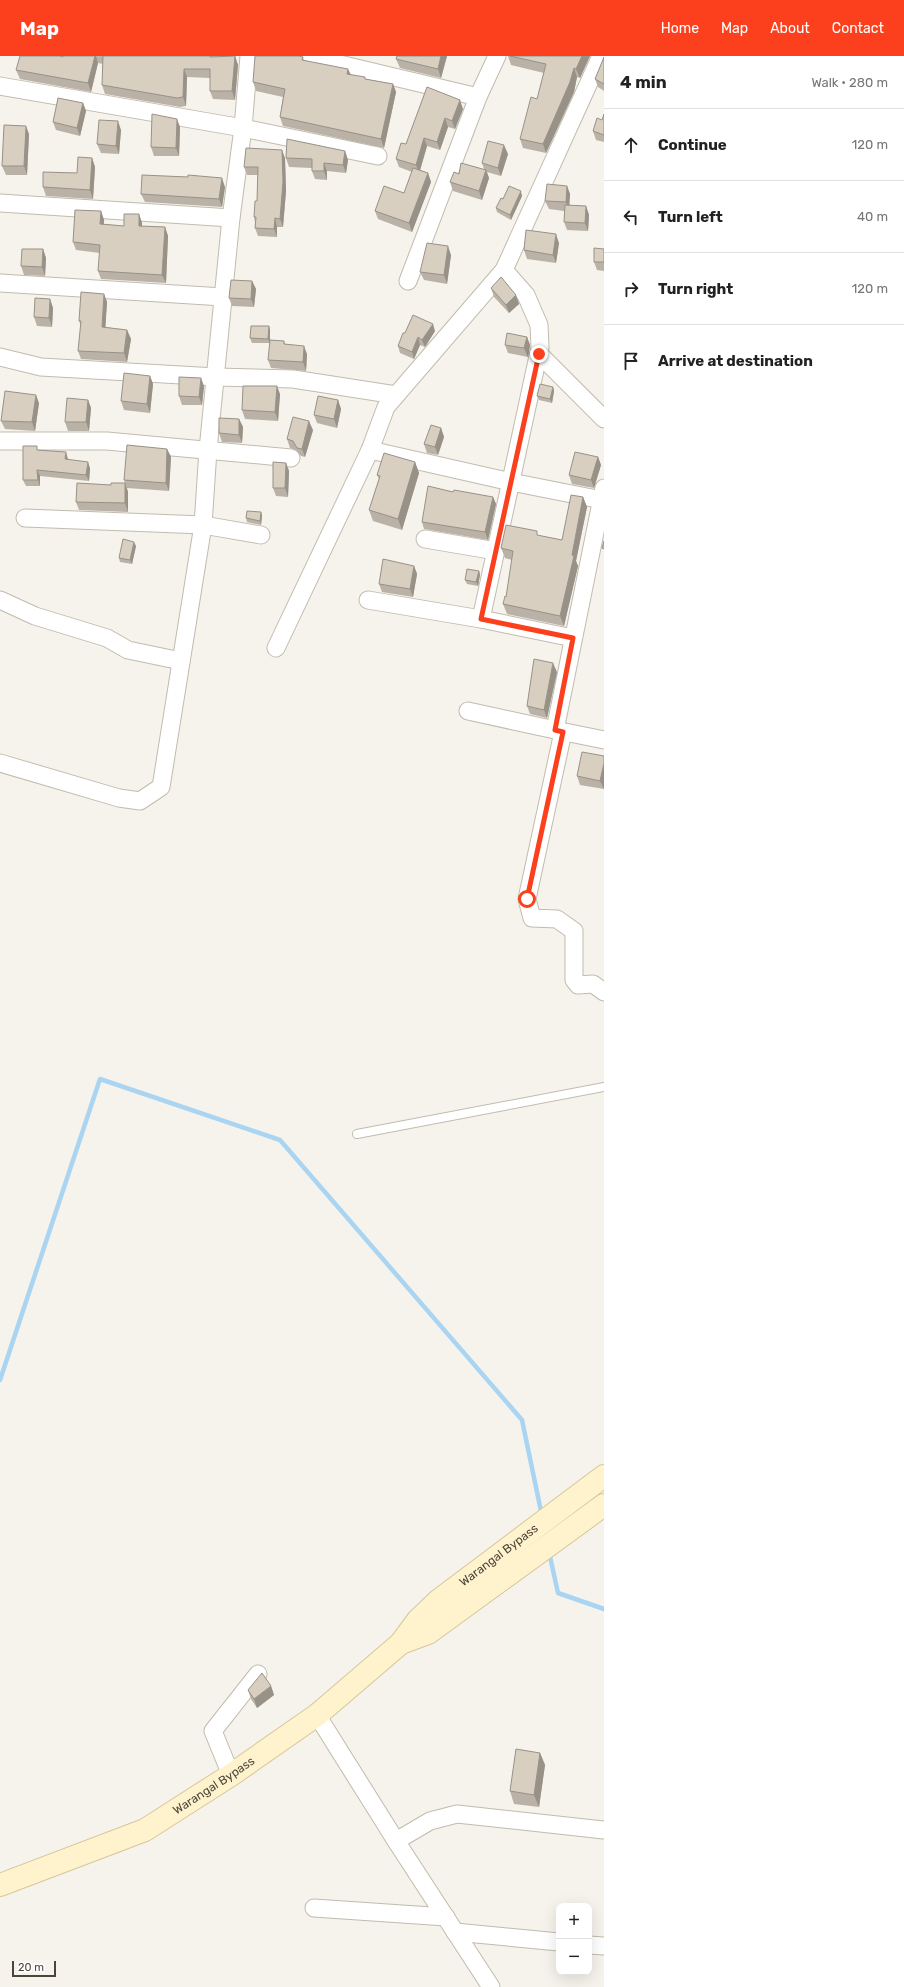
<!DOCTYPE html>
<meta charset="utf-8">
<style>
:root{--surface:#fff;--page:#f6f6f6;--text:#222;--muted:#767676;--line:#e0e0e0;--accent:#fc3f1d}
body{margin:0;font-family:Rubik,sans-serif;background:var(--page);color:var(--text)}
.controls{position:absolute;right:12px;bottom:12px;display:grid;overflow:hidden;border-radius:8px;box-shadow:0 4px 16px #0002}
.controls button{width:36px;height:36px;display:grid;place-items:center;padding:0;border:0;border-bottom:1px solid var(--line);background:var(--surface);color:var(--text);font:20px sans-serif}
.scale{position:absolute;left:12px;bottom:10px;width:44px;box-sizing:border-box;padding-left:4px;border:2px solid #4b4439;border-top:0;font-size:11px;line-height:14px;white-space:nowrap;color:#4b4439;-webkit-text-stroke:3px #fff;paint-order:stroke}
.stop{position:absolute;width:12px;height:12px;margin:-9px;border:3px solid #fc3f1d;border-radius:50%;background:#fff}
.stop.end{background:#fc3f1d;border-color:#fff;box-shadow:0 1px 4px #0008}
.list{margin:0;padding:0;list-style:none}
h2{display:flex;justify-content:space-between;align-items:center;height:52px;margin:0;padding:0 16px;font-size:17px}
h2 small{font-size:13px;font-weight:400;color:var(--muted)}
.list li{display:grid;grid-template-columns:26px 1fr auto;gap:12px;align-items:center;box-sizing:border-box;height:72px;padding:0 16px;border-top:1px solid var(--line)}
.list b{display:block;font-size:15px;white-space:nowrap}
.list em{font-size:13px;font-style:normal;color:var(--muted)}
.icon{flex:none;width:22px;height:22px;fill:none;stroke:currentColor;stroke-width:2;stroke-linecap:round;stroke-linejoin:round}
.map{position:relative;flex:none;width:604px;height:1931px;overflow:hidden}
header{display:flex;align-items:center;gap:24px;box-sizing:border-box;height:56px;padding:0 20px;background:var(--accent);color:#fff}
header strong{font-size:19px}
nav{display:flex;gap:22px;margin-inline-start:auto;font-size:14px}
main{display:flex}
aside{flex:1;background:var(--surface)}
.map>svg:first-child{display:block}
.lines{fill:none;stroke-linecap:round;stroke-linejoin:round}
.stream{stroke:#a9d4f2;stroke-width:4.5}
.lane-casing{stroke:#c2bbae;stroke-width:10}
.street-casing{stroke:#c2bbae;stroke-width:19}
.secondary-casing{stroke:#d6c79b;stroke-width:24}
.lane{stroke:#fff;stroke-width:8}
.street{stroke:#fff;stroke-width:17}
.secondary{stroke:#fff3cd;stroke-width:22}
.wall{fill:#bab2a6}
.shaded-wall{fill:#979187}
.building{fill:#d8cfc1;stroke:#979187}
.route{stroke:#fc3f1d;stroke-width:5}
.labels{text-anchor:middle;stroke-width:4;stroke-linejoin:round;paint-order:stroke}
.street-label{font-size:12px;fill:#4b4439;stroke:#fff}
</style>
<header>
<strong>Map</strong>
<nav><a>Home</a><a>Map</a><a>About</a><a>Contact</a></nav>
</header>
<main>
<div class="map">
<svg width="604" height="1931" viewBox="0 0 604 1931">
<rect width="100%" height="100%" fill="#f6f3ec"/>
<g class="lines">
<g class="stream">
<polyline points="0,1324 100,1023 280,1084 522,1364 542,1460"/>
<polyline points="549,1496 558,1537 604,1553"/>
</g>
<defs>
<polyline id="lane" points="357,1078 604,1031"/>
<g id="street">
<polyline points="306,0 478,41"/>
<polyline points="0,30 243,72 378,100"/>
<polyline points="0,147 231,162"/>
<polyline points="504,214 526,239 539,269 540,291 481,563 573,582"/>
<polyline points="408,225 478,41 497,0"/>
<polyline points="0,227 223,241"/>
<polyline points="539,298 604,363"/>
<polyline points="0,301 41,311 216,321 293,323 396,339"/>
<polyline points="0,385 107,385 291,402"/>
<polyline points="370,394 511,426 602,444"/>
<polyline points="25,462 203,469 261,479"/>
<polyline points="425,483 496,495"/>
<polyline points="0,544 35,560 107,582 128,594 181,605"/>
<polyline points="368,544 481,563"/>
<polyline points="276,592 370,394 386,351 504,214 601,0"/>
<polyline points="468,655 555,674 604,432"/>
<polyline points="555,674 604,684"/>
<polyline points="563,676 527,843 532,862 557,863 574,875 574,924 578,929 593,928 604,936"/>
<polyline points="0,707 119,742 140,745 161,731 203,469 208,394 231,162 243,72 249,0"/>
<polyline points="317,1659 396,1785 491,1931"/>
<polyline points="231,1719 213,1675 258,1618"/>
<polyline points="396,1785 430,1765 457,1758 604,1774"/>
<polyline points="314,1852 446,1861"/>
<polyline points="455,1876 559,1886"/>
<polyline points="589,1889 604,1890"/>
</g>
<g id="secondary">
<polyline points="401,1587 428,1577 604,1449"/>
<path id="s1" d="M0,1829L145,1774L231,1719L317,1659L401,1587L418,1564L439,1544L604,1420"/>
</g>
</defs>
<use href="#lane" class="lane-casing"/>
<use href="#street" class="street-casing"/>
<use href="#secondary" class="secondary-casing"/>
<use href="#lane" class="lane"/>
<use href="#street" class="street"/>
<use href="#secondary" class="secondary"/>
</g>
<g class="wall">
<polygon points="63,0 235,0 238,9 235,44 213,43 210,35 210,22 187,21 186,50 180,51 105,38 102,29 103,8 98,7 91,36 20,23 16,14 63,1"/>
<polygon points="397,0 447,0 441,22 400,12 396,3"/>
<polygon points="508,0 590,0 580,22 577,21 574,36 546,97 523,92 520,83 537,43 544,17 511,9"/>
<polygon points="303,1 304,5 366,23 393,28 396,36 384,92 283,70 280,61 283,41 256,35 253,26"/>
<polygon points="604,1 604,35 598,31 595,23"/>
<polygon points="427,31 463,53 455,73 448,71 440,94 427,90 420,114 428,117 431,126 412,176 378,163 375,155 404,137 412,116 399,111 396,103 406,88"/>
<polygon points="83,47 86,55 80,80 56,74 53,66"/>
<polygon points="604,58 604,86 596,84 593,75 602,64"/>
<polygon points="180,71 179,100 154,100 151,91"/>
<polygon points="121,74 119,98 101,97 97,88"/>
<polygon points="29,78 27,119 6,119 2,110"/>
<polygon points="345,95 348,104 346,117 327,115 327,124 315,123 312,115 312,112 289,111 286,102"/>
<polygon points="508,98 501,120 487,116 489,122 482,144 453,135 450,126 459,118 484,113 482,107"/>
<polygon points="92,102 95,111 93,143 46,140 43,131 77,117"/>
<polygon points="285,102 286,135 283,171 277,171 277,181 258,180 255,172 255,166 254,161 257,145 258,119 247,119 244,111"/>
<polygon points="567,130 570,138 569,150 586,150 589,159 588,175 567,174 564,166 564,155 549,153 545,145"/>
<polygon points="225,131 222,151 145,146 141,138"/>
<polygon points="522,140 511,164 497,156 496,152 503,143"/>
<polygon points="101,155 104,164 104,168 124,170 139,158 142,167 142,170 165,171 168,180 166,227 101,223 98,215 100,197 76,194 73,186"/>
<polygon points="559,187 556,207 527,203 524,194"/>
<polygon points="43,193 46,202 45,220 24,219 21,210"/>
<polygon points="604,193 604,215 597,214 594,206"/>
<polygon points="451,199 447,228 424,224 420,216"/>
<polygon points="252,225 256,233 254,251 232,250 229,242"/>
<polygon points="491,232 516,239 519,248 509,257 494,241"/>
<polygon points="104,238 107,246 105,271 127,274 131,283 127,306 81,303 78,295 81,270 79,265"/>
<polygon points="50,243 53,252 52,271 37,270 34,261"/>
<polygon points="269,270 270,274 270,284 284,285 285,288 307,298 306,315 271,312 268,304 270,287 252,287 250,282"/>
<polygon points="435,275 425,291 420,289 414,303 400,297 398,290 405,277"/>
<polygon points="527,281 530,289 528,301 508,297 505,289"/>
<polygon points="150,320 153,328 150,357 124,354 121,345"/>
<polygon points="204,330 202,349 182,349 179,340"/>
<polygon points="553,331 554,335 552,347 539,344 537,340"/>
<polygon points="280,338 278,365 245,363 242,354"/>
<polygon points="88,344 91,352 89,375 68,375 65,366"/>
<polygon points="338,344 341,353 337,372 317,367 314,359"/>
<polygon points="39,347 35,375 5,373 1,365"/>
<polygon points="239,363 243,371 242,387 222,386 219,377"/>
<polygon points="441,372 444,381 438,399 427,397 424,388"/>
<polygon points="313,374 305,401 301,400 296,394 290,392 287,383"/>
<polygon points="167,393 171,401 169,435 127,432 128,436 128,456 79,454 76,446 111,429 125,427 124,424"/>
<polygon points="39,394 68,403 90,412 89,425 40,420 40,430 26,430 23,424"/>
<polygon points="598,401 601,409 594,432 572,428 569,419"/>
<polygon points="415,406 419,417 402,474 373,465 369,454 379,423 377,419"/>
<polygon points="286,407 289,415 288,441 276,440 273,432"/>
<polygon points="493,441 496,448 488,484 424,473 422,466"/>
<polygon points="583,441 587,451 576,505 578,510 564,570 507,558 503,548 506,541 512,504 505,502 501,492 539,480 562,484"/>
<polygon points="261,456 262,460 261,469 247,466 246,462"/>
<polygon points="136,490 132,508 120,506 119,502"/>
<polygon points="414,510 417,518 413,541 382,536 379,528"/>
<polygon points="479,515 480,519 478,530 467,528 465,524"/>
<polygon points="557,616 547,662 530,658 527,650"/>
<polygon points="604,700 604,733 580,729 577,720"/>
<polygon points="271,1630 274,1639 257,1652 251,1643 248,1634"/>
<polygon points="540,1697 545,1709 539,1751 514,1748 510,1735"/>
</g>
<g class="shaded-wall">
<polygon points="95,0 96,0 98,7 91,36 88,27"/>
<polygon points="235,0 238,9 235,44 232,35"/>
<polygon points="441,0 447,0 441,22 438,13"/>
<polygon points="582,0 590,0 580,22 576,13"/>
<polygon points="574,12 577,21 574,36 546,97 543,88"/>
<polygon points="184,13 187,21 186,50 183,41"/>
<polygon points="348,13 352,21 347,18"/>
<polygon points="393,28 396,36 384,92 381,83"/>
<polygon points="460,44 463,53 455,73 452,65"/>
<polygon points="83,47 86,55 80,80 77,72"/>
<polygon points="445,62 448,71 440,94 437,86"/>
<polygon points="177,63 180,71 179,100 176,92"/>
<polygon points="118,65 121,74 119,98 116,90"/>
<polygon points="26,70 29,78 27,119 24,110"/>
<polygon points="424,82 427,90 419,118 416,109"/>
<polygon points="504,89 508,98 501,120 498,112"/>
<polygon points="282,94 285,102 286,135 283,171 280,163"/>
<polygon points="345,95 348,104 346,117 343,109"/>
<polygon points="92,102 95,111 93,143 90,134"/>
<polygon points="324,107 327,115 327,124 324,115"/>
<polygon points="486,114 489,122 482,144 479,135"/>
<polygon points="428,117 431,126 412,176 409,167"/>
<polygon points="222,122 225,131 222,151 219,143"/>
<polygon points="567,130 570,138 569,155 566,146"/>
<polygon points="521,135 522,140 511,164 510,159"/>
<polygon points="586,150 589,159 588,175 585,167"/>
<polygon points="101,155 104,164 103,176 100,168"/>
<polygon points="139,158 142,167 142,179 139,170"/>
<polygon points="275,162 277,171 277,181 274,173"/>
<polygon points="165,171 168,180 166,227 162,219"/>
<polygon points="556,178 559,187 556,207 553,199"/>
<polygon points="448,190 451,199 447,228 444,219"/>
<polygon points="43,193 46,202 45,220 42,211"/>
<polygon points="252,225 256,233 254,251 251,243"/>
<polygon points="104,238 107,246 105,279 102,271"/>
<polygon points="516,239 519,248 509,257 506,249"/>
<polygon points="50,243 53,252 52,271 49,262"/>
<polygon points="433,268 435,275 425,291 422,284"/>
<polygon points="269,270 270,274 270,287 268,283"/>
<polygon points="127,274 131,283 127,306 124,297"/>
<polygon points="418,281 420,289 414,303 412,296"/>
<polygon points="527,281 530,289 528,301 524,292"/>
<polygon points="304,290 307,298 306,315 303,306"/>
<polygon points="150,320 153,328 150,357 147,348"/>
<polygon points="201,322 204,330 202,349 199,341"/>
<polygon points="277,330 280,338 278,365 275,356"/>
<polygon points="553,331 554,335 552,347 550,343"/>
<polygon points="36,339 39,347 35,375 32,366"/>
<polygon points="88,344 91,352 89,375 86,366"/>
<polygon points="338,344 341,353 337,372 334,363"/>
<polygon points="239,363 243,371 242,387 239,379"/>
<polygon points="309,365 313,374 305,401 302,393"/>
<polygon points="441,372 444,381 438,399 435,391"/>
<polygon points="167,393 171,401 169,435 166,427"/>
<polygon points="66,396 68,403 67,409 65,403"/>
<polygon points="598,401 601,409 594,432 591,424"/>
<polygon points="88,406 90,412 89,425 86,419"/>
<polygon points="415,406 419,417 402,474 398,463"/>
<polygon points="286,407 289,415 288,441 285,432"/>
<polygon points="37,414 40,420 40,430 38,424"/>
<polygon points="125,427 128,436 128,456 125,447"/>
<polygon points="493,441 496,448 488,484 485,476"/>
<polygon points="583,441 587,451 576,505 578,510 564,570 560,560"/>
<polygon points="261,456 262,460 261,469 260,465"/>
<polygon points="134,486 136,490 132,508 130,504"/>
<polygon points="414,510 417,518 413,541 410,533"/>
<polygon points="479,515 480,519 478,530 476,526"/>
<polygon points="553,607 557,616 547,662 544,654"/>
<polygon points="604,707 604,733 600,725"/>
<polygon points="271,1630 274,1639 257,1652 254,1643"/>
<polygon points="540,1697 545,1709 539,1751 534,1739"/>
</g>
<g class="building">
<polygon points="20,0 59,0 63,1 63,0 95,0 88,27 16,14"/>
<polygon points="103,0 210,0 210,1 235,0 232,35 210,35 210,13 184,13 183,41 177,42 102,29"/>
<polygon points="255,0 299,0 303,1 302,4 348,13 347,18 365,21 365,23 393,28 381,83 280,61 285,33 253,26"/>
<polygon points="397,0 441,0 438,13 396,3"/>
<polygon points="510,0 582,0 576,13 574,12 570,26 543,88 520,83 531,41 537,43 546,8"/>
<polygon points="604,1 604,28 595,23"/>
<polygon points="427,31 460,44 452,65 445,62 437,86 424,82 416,109 396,103 401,87 406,88"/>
<polygon points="58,42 83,47 77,72 53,66"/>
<polygon points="152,58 177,63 176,92 151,91"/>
<polygon points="604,58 604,79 593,75 597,62 602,64"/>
<polygon points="99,64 118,65 116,90 97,88"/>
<polygon points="4,69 26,70 24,110 2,110"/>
<polygon points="287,83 345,95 343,109 324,107 324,115 312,115 312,103 286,102"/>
<polygon points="488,85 504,89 498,112 482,107"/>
<polygon points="246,92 282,94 283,126 280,163 275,162 274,173 255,172 256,161 254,161 255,145 257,145 258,111 244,111"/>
<polygon points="78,101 92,102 90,134 43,131 43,116 77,117"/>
<polygon points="461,107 486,114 479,135 450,126 454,116 459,118"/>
<polygon points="413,112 428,117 409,167 375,155 384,130 404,137"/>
<polygon points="142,119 188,121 188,119 222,122 219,143 141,138"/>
<polygon points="547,128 567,130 566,146 545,145"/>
<polygon points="509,130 521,135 510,159 496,152 501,142 503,143"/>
<polygon points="565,149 586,150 585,167 564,166"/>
<polygon points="75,154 101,155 100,168 124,170 124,158 139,158 139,170 165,171 162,219 98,215 100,189 73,186"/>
<polygon points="526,174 556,178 553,199 524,194"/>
<polygon points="427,187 448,190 444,219 420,216"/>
<polygon points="594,192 604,193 604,206 594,206"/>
<polygon points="22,193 43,193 42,211 21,210"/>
<polygon points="501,221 516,239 506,249 491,232"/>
<polygon points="231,224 252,225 251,243 229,242"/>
<polygon points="81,236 104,238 102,271 127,274 124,297 78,295 81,265 79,265"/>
<polygon points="35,242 50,243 49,262 34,261"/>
<polygon points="413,259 433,268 422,284 418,281 412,296 398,290 403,277 405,277"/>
<polygon points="251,270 269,270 268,283 250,282"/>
<polygon points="507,277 527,281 524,292 505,289"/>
<polygon points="270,284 284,285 284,288 304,290 303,306 268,304"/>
<polygon points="124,317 150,320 147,348 121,345"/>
<polygon points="179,321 201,322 199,341 179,340"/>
<polygon points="540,328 553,331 550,343 537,340"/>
<polygon points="243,330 277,330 275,356 242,354"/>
<polygon points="5,335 36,339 32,366 1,365"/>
<polygon points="318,340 338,344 334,363 314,359"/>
<polygon points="67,342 88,344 86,366 65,366"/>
<polygon points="293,361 309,365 302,393 297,392 293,385 287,383"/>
<polygon points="219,362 239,363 239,379 219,377"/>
<polygon points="431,369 441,372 435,391 424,388"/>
<polygon points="127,389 167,393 166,427 124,424"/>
<polygon points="23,390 37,390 37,394 66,396 65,403 88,406 86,419 37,414 38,424 23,424"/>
<polygon points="575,396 598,401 591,424 569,419"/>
<polygon points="384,397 415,406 398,463 369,454 380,420 377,419"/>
<polygon points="273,406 286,407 285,432 273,432"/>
<polygon points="77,427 111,429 111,427 125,427 125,447 76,446"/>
<polygon points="428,430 453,436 454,434 493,441 485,476 422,466"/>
<polygon points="571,439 583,441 572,499 574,500 560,560 503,548 505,540 506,541 513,495 501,492 506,469 537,475 537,479 562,484"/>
<polygon points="247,455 261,456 260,465 246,462"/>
<polygon points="123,483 134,486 130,504 119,502"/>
<polygon points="604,485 604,493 602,492"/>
<polygon points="383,503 414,510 410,533 379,528"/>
<polygon points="467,513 479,515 476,526 465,524"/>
<polygon points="534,603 553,607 544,654 527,650"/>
<polygon points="582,696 604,700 604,707 600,725 577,720"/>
<polygon points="262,1617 271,1630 254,1643 248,1634"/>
<polygon points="516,1693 540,1697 534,1739 510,1735"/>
</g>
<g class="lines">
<polyline class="route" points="527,843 563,676 555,674 573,582 481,563 539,298"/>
</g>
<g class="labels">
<g class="street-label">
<text dy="4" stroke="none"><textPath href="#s1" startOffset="605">Warangal Bypass</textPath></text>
<text dy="4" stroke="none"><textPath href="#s1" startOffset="237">Warangal Bypass</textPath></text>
</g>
</g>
</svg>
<div class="controls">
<button>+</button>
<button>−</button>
</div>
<div class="scale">20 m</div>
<div class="stop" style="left:527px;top:843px"></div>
<div class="stop end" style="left:539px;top:298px"></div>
</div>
<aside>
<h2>4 min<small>Walk · 280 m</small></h2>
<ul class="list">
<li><svg class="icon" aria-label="ahead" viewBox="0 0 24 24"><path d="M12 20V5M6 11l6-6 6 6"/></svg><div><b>Continue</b></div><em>120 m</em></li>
<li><svg class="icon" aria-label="left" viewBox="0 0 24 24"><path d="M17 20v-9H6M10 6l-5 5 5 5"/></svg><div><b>Turn left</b></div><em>40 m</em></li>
<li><svg class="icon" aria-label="right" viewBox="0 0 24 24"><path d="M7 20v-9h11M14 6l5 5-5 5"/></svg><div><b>Turn right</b></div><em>120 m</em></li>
<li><svg class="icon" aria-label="arrive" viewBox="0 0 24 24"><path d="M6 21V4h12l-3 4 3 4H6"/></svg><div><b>Arrive at destination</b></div></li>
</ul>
</aside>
</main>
